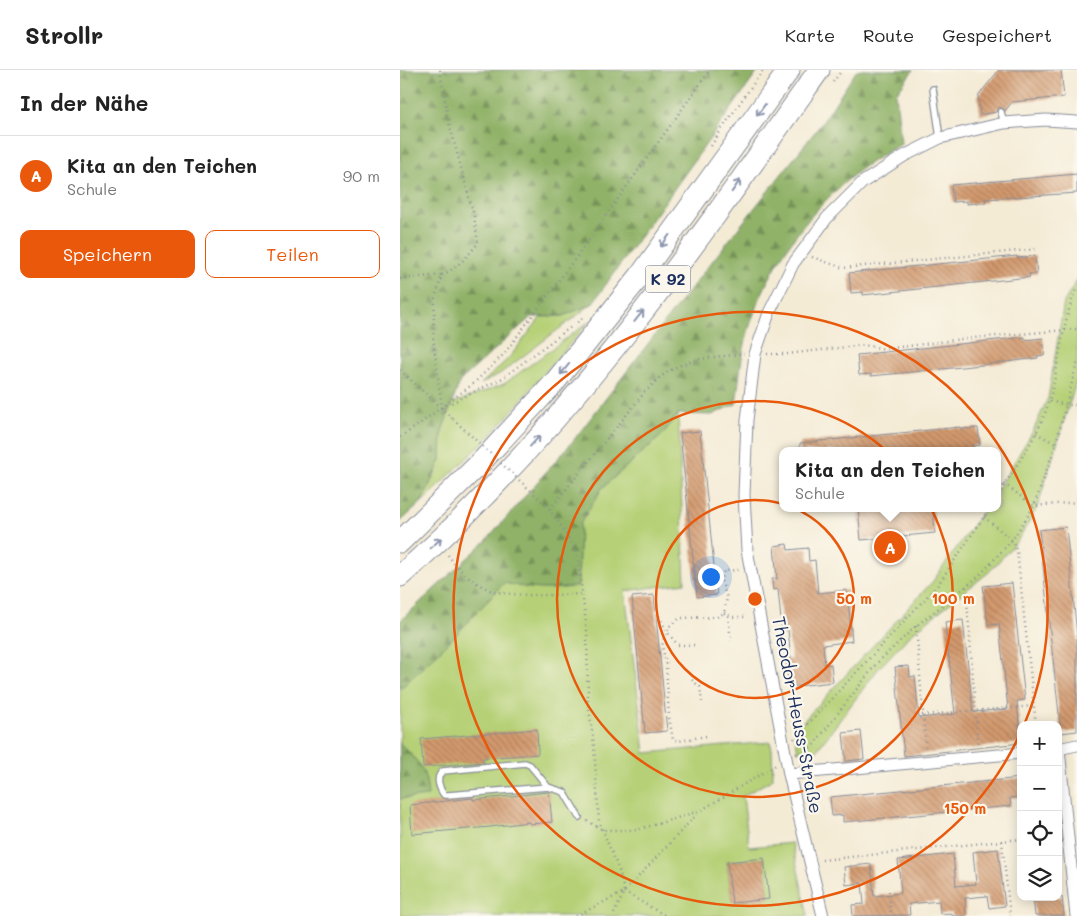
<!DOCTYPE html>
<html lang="de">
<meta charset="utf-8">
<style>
:root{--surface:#fff;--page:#f6f6f6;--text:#222;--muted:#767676;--line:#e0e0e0;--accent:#ea580c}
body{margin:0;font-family:Mali,sans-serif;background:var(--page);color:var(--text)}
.controls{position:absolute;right:15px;bottom:15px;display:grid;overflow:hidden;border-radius:10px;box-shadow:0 2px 12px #0003}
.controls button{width:45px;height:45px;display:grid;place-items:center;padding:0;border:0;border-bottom:1px solid var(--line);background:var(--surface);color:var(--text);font:25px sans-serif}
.you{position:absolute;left:310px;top:506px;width:18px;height:18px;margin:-12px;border:4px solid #fff;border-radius:50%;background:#1a73e8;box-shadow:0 0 0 8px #1a73e833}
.badge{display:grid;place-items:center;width:32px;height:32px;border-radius:50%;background:var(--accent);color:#fff;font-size:16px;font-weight:700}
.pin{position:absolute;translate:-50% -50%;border:2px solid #fff;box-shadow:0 1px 5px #0006}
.popup{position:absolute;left:379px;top:377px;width:222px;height:65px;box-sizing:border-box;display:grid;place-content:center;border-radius:10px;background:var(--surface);filter:drop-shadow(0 1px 4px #0005);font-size:16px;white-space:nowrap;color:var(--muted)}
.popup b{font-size:19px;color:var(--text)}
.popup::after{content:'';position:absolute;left:50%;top:100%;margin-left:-10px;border:10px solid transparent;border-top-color:var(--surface)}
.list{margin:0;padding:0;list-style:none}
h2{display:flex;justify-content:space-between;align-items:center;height:65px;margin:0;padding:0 20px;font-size:21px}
h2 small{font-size:16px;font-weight:400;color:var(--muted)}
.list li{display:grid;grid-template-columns:32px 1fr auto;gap:15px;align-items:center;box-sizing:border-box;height:80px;padding:0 20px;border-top:1px solid var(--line)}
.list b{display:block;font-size:19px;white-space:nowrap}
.list p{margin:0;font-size:16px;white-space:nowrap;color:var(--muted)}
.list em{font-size:16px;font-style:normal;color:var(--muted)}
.actions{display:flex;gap:10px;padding:15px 20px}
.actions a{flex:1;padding:11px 0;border:1px solid var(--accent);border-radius:10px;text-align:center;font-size:18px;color:var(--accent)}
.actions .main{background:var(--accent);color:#fff}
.icon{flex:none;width:28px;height:28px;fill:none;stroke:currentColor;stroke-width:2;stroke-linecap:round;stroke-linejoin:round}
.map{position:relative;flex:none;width:677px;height:846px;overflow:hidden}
header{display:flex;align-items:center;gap:30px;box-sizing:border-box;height:70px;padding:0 25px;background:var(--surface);border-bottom:1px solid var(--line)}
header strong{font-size:24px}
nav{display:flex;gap:28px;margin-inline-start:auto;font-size:18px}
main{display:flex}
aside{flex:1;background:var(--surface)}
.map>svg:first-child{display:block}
.green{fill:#b5d076;stroke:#68806a;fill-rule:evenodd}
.forest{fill:url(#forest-firs);stroke:#567062}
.building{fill:url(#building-back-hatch)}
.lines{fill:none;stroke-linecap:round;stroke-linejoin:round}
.lane-casing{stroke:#888d9a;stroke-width:8}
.street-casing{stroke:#888d9a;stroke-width:13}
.highway-casing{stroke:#888d9a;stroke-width:23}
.path{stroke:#888d9a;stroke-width:2.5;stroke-dasharray:1 4;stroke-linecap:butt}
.lane{stroke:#fff;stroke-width:5.5}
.street{stroke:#fff;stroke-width:11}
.highway{stroke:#fff;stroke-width:21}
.path-bridge{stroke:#888d9a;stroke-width:2.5;stroke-dasharray:1 4;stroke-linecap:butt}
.oneway{stroke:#8d97ae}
.ring{fill:none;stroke:#e8590c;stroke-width:2.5}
.labels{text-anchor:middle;stroke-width:4.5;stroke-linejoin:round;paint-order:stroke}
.shield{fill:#fbf7ec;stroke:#5e6b89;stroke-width:1}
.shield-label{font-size:16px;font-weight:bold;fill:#1b2f5e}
.street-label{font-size:18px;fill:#1b2f5e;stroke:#fbf7ec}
.centre{fill:#e8590c;stroke:#fbf7ec;stroke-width:2.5}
.ring-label{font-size:15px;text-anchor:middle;font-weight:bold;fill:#e8590c;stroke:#fbf7ec;stroke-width:4.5;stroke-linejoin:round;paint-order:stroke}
</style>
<header>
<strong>Strollr</strong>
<nav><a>Karte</a><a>Route</a><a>Gespeichert</a></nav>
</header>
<main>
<aside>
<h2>In der Nähe<small></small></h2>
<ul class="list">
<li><span class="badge">A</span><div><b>Kita an den Teichen</b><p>Schule</p></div><em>90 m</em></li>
</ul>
<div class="actions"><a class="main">Speichern</a><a>Teilen</a></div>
</aside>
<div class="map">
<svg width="677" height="846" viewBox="0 0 677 846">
<defs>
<pattern id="forest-firs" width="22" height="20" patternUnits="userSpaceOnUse" patternTransform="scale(1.25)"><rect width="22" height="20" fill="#90b267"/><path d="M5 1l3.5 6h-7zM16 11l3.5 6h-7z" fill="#759158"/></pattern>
<pattern id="building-back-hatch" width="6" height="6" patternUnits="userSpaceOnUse" patternTransform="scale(1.25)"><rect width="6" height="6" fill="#d3996d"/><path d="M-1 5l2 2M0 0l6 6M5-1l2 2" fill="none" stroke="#aa7d5d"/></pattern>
</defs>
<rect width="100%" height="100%" fill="#fbf7ec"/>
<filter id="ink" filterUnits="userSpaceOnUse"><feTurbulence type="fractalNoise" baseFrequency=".02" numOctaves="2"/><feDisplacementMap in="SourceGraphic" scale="10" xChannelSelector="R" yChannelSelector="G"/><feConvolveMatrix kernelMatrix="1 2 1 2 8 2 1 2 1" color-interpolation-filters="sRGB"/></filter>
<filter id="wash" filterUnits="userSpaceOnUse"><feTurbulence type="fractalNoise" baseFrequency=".0096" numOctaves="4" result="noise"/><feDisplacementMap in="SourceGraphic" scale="20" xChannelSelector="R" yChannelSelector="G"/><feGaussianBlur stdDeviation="1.12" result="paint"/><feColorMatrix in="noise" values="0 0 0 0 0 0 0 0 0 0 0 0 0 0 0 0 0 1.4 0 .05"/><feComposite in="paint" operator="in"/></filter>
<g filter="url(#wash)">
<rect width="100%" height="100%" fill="#f4ebd5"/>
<g class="green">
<polygon points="677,210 677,309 637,438 618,470 589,502 511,564 478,599 415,683 398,681 394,661 533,511 585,438 598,438 598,419 633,361 648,328 664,232"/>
<polygon points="192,234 101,303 81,314 109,288 141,247 163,246"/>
<polygon points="190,251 91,365 21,433 41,390 42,361 51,334 104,314"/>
<path d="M278,344L285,513L225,521L245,683L370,672L372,679L373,709L343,726L349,777L392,773L408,846H0V551L180,454L202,418L262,365ZM364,788L369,828L332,832L327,792Z"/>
</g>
<g class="forest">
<polygon points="0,0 359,0 192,234 163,246 131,247 60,311 42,361 41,390 21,433 0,452"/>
<path d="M457,0H513L496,24L501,74C486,83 469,92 456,103C403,145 360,208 345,274C340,293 339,314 336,334L312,345L278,344L262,365L202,418L180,454L178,516C146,521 135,520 104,513L52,569L0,619V551L87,470L173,371L295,213L422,53Z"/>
<path d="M0,673C19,693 26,697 28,726L0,729Z"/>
</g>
<g id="blocks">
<g class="building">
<polygon points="599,0 661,0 664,27 612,32 605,41 600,37 597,39 596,42 580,45 578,26"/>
<polygon points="677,104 677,123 585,129 586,132 567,134 567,131 553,132 551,115"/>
<polygon points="617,186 617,188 635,186 637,204 629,204 630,207 574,213 463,225 463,222 451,223 449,203"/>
<polygon points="625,267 625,270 643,268 645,285 637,286 638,288 582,295 471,306 471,304 459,305 457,285"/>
<polygon points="560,357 560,359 578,358 580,375 572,376 572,378 548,381 400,381 400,373"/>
<polygon points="300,361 317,525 297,527 280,363"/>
<polygon points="458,438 533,438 535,463 461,470"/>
<polygon points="666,457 677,565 677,661 661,663 639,460"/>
<polygon points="387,474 388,480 408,478 409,491 415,490 418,523 447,520 452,571 423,575 425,595 431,594 433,612 389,617 386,590 391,589 388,560 382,561 378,519 373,520 372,509 377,509 374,476"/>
<polygon points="612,513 625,630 617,631 621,673 504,686 495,597 509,596 510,607 515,606 519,648 555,644 545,552 563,550 573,642 608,639 599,554 588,555 583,516"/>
<polygon points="254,525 267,661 245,663 232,527"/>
<polygon points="137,659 138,684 83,688 84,692 23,697 21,669"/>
<polygon points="461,661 464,689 446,691 443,663"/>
<polygon points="621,708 621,727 610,728 611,736 443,752 443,745 432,746 430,727"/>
<polygon points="149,722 152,752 130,754 129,752 90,757 12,764 10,735 73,728 73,730"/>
<polygon points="598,779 605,836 589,838 587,826 565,828 566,846 552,846 552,843 540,844 539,831 509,834 510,845 453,846 452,835 464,834 462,813 446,815 444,797 471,794 474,826 501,823 498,790 553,784 556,816 576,814 573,782"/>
<polygon points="364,788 369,829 332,833 327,792"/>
<polygon points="633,827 662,827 664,846 635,846"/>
</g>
</g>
</g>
<g filter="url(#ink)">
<use href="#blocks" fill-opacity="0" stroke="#888d9a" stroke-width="1"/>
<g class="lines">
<defs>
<g id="lane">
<polyline points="533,19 540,68"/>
<polyline points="601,42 604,53"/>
<path d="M148,717L130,695L125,693L43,701C35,707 39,718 44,725H48L148,717L164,722L179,747"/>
</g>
<g id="street">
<polyline points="658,679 677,675"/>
<polyline points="659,679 676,846"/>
<polyline points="389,704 621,683"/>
<polyline points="423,846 389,704 347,480 344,425 347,350 355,284 369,243 393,194 427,148 463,112 504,86 540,68 604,53 646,50 677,52"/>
</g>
<g id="highway">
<polyline points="0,472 83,390 154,313 240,206 389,0"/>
<path d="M0,506C166,361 293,178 419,0"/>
</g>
</defs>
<use href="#lane" class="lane-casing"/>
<use href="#street" class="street-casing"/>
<use href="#highway" class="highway-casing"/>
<g class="path">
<path d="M40,0L48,49L74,146L78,173C67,187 58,197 42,205L35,228L33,267L42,338"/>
<polyline points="433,12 442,0"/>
<polyline points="311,76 321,60 363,0"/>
<polyline points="412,187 443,198 638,179"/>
<polyline points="0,209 42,205"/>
<polyline points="367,284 387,284 464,275 485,279 562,269 677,259"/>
<polyline points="0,300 53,349"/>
<polyline points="650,331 666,335 677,335"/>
<polyline points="47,335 101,309 183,248"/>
<polyline points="636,363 656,374"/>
<polyline points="0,367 14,358 73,314 104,284 180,182 310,0"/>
<polyline points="604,414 634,436 677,432"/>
<path d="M598,425C617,394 640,364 650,328C660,291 662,252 677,217"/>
<polyline points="146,435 162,457 177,482 187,561 188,631 194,676 199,751 220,803 224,822 213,846"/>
<path d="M150,439L245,322C251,317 256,310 262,306C286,287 316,287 344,284"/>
<polyline points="584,447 612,470 617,481 636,655"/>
<path d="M48,485C57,499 77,516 93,521C118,527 157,525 183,524"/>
<polyline points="566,517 578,675"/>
<polyline points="324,543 333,547 348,547"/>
<polyline points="259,546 267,562 278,575 297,575"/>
<polyline points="328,546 331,571"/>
<polyline points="516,556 526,679"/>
<polyline points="292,610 300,617 302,632"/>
<polyline points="522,645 634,636"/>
<polyline points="306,666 279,671 273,670 269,647 266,593 262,576 264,568 270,556 280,548 317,547 324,543 327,528 321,510 324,501 338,500"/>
<polyline points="394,669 537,516 590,438"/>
<polyline points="396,684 412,677 477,593 516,556 578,507 612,470 634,436 656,374 677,293"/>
<polyline points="187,751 203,760 237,760 300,741 376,695"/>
<polyline points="602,771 610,846"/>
<polyline points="422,790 621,769"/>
<polyline points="489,821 491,846"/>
<polyline points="224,822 266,846"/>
<polyline points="176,846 224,822 299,742"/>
</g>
<use href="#lane" class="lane"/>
<use href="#street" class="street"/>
<use href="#highway" class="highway"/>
<polyline class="path-bridge" points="53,349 146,435"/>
</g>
<defs><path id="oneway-shaft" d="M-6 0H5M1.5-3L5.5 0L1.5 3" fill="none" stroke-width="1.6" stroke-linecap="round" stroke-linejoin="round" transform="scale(1.25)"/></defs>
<g class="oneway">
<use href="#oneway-shaft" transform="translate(361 40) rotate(126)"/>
<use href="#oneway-shaft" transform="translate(336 116) rotate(-55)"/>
<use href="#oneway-shaft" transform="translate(265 171) rotate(126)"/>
<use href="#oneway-shaft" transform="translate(239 246) rotate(-51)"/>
<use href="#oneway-shaft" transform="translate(165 299) rotate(129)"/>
<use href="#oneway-shaft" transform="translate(135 371) rotate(-48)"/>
<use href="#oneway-shaft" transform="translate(36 473) rotate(-44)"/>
</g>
</g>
<g class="ring">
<circle cx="355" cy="529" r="99"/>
<circle cx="355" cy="529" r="198"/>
<path d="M620 664A297 297 0 1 1 624 655"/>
</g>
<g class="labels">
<rect class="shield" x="245.5" y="195.5" width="45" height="27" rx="4"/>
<g class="shield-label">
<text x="268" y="215">K 92</text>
</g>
<g class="street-label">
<text transform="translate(397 645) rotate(79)" y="6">Theodor-Heuss-Straße</text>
</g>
</g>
<circle cx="355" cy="529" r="8" class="centre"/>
<g class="ring-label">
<text x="454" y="534">50 m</text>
<text x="553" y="534">100 m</text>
<text x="565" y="744">150 m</text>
</g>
</svg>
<div class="controls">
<button>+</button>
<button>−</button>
<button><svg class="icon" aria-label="locate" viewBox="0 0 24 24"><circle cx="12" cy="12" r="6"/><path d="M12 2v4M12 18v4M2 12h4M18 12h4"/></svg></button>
<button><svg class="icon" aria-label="layers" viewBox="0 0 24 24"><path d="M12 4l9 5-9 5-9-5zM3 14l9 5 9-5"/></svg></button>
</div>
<div class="you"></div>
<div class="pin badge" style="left:490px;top:477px">A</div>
<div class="popup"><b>Kita an den Teichen</b>Schule</div>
</div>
</main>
